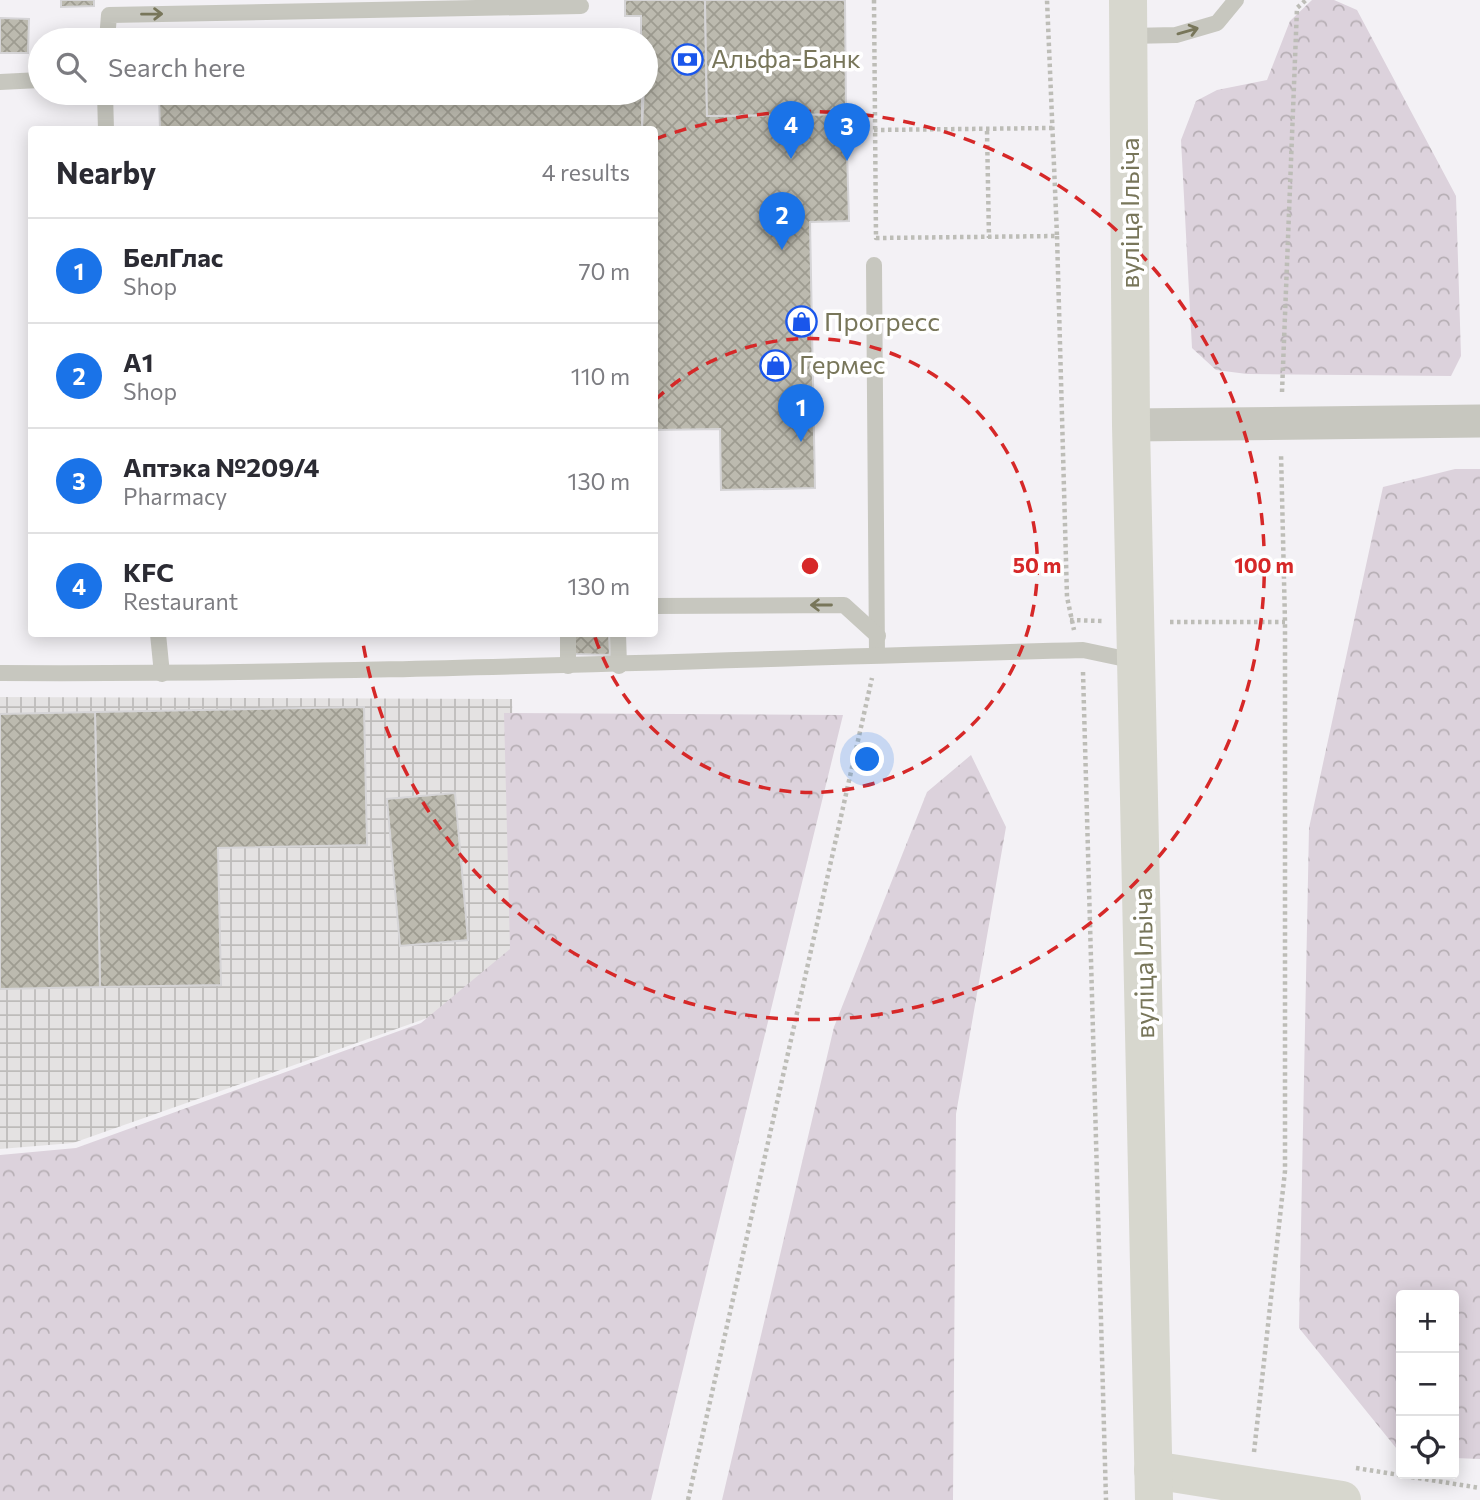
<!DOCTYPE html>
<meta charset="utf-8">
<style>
:root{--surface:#fff;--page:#f7f7f7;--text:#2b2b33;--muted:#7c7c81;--line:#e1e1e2;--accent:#1a73e8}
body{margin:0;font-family:Commissioner,sans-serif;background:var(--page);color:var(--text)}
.controls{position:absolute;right:21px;bottom:21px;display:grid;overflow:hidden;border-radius:7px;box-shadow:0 4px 18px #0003}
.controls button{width:63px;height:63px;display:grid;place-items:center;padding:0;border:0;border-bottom:2px solid var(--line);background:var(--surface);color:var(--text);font:35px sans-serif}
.you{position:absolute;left:868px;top:760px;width:24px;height:24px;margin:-18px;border:5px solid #fff;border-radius:50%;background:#1a73e8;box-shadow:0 0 0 10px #1a73e833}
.badge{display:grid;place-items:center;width:46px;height:46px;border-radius:50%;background:var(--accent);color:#fff;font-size:23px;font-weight:700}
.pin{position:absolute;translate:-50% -58px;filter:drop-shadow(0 2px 4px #0008)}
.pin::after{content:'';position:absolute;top:37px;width:24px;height:21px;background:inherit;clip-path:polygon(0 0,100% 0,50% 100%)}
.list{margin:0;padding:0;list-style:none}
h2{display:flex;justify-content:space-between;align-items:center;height:91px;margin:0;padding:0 28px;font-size:30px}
h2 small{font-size:23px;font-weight:400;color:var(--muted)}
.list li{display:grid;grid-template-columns:46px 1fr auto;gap:21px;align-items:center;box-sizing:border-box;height:105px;padding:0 28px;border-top:2px solid var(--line)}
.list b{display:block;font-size:26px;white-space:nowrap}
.list p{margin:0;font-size:23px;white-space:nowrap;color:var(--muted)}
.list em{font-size:23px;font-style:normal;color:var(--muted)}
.icon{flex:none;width:38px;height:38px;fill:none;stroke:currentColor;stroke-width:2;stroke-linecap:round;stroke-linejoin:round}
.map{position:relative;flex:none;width:1480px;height:1500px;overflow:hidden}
.search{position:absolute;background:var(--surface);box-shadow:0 4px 18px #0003;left:28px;top:28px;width:630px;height:77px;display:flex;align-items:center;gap:18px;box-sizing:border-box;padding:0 24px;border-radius:38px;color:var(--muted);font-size:26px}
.panel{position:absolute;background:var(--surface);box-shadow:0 4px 18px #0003;left:28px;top:126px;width:630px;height:511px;border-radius:7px}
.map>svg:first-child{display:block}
.industrial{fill:url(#industrial-grid)}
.forest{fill:url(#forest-crowns)}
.building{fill:url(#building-cross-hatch);stroke:#d5d4d6;stroke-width:2}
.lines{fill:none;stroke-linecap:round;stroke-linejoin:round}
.path{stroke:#bdbdb7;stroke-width:4.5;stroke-dasharray:3.5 3.5;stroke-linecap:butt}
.lane{stroke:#c7c7bf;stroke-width:16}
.street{stroke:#c7c7bf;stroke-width:33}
.secondary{stroke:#d7d7ce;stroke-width:38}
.primary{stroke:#d7d7ce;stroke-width:38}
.oneway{stroke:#78765a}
.ring{fill:none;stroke:#d62828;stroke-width:3.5;stroke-dasharray:12 9}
.labels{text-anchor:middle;stroke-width:7;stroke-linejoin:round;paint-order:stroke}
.poi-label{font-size:26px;fill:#78765a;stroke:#fff;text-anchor:start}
.street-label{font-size:26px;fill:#78765a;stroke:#fff}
.centre{fill:#d62828;stroke:#fff;stroke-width:3.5}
.ring-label{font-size:21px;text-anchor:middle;font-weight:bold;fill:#d62828;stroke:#fff;stroke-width:7;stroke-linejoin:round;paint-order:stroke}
</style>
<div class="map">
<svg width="1480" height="1500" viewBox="0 0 1480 1500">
<defs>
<pattern id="industrial-grid" width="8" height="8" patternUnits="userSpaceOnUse" patternTransform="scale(1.75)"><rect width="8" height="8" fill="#e4e2e2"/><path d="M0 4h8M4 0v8" fill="none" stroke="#bebcba"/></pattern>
<pattern id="forest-crowns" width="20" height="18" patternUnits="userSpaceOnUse" patternTransform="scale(1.75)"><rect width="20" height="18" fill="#dcd2dc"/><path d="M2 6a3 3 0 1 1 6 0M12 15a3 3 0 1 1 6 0" fill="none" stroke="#b7afb5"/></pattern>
<pattern id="building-cross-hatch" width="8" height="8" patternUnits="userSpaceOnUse" patternTransform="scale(1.75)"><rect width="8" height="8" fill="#bcbaaf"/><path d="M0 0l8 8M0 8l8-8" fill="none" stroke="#9e9c91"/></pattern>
</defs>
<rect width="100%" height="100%" fill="#f3f1f5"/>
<polygon class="industrial" points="0,697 512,699 518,986 73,1143 0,1149"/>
<g class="forest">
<polygon points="1312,0 1334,0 1357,10 1456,196 1461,356 1451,376 1247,374 1216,370 1192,348 1181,140 1196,101 1217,90 1267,80 1290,21"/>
<polygon points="1455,469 1480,469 1480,1459 1454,1458 1454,1295 1401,1295 1401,1454 1299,1328 1309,828 1383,487"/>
<polygon points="504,713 843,715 651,1500 0,1500 0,1155 76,1148 421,1023 510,949"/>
<polygon points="971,755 1006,827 956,1114 953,1500 722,1500 834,1027 927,792"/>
</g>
<g class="building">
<polygon points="61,0 94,0 94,6 61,7"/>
<polygon points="625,0 705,0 707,116 846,114 849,221 810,222 815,488 721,490 720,429 654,430 654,130 642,130 646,40 641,40 641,16 625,16"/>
<polygon points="705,0 845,0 846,114 707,116"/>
<polygon points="0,18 29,19 28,53 0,53"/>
<polygon points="159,93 642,93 642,130 160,130"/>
<polygon points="575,634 609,634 610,655 575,654"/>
<polygon points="364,707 367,845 218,848 221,985 100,987 95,712"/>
<polygon points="95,712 100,987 0,989 0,714"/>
<polygon points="455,793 468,940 400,946 387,799"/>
</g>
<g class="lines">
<g class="path">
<polyline points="874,0 876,238 1057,236 1047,0"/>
<polyline points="483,29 483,40"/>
<polyline points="874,130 1053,128"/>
<polyline points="987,131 989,238"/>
<polyline points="1057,236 1067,597 1074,630"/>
<polyline points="1282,392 1297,8 1306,0"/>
<polyline points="1070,620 1102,621"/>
<polyline points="1170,622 1285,622"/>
<polyline points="1083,672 1106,1500"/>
<polyline points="1254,1452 1285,1171 1285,622 1281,453"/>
<polyline points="1356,1468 1480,1488"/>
<polyline points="688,1500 872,678"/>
</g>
<g class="lane">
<polyline points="1129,36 1176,35 1217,23 1236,0"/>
<polyline points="107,40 109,15 581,6"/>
<polyline points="0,82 40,80"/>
<polyline points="105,93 106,130"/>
<polyline points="874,265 877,655"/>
<polyline points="654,606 844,605 878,636"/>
<polyline points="158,634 162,674"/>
<polyline points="568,634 568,666"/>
<polyline points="618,634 619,666"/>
<path d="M0,673C361,675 722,659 1083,650L1135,661"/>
</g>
<polyline class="street" points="1131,425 1480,421"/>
<polyline class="secondary" points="1153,1470 1342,1500"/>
<polyline class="primary" points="1128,0 1131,425 1154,1500"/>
</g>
<defs><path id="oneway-shaft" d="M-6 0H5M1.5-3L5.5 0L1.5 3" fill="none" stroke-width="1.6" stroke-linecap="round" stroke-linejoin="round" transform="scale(1.75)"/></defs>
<g class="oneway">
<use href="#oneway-shaft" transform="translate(152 14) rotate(-1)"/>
<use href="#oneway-shaft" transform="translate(1188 31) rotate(-16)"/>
<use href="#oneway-shaft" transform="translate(821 605) rotate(180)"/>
</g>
<g class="ring">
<path d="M655 400A227 227 0 1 1 594 634"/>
<path d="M655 139A454 454 0 1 1 362 637"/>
</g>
<defs>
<symbol id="bank-ring" viewBox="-11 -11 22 22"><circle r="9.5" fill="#fff" stroke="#1a56eb" stroke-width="1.5"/><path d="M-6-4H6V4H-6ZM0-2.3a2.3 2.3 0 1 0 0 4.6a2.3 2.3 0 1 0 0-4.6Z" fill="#1a56eb"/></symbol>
<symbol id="shop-ring" viewBox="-11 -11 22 22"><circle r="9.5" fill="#fff" stroke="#1a56eb" stroke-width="1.5"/><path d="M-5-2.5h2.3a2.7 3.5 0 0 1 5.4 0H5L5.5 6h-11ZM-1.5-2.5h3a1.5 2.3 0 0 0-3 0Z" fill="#1a56eb"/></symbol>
</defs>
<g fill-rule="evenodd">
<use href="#bank-ring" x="670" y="42" width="35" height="35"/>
<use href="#shop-ring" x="784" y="304" width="35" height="35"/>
<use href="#shop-ring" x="758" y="348" width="35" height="35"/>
</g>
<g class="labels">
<g class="poi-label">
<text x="711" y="68">Альфа-Банк</text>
<text x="824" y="331">Прогресс</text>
<text x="799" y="374">Гермес</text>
</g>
<g class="street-label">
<text transform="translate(1130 213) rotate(-90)" y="9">вуліца Ільіча</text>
<text transform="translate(1144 963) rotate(-91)" y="9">вуліца Ільіча</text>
</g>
</g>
<circle cx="810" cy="566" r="10" class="centre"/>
<g class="ring-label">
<text x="1037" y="573">50 m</text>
<text x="1264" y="573">100 m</text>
</g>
</svg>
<div class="controls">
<button>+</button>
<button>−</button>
<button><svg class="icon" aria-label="locate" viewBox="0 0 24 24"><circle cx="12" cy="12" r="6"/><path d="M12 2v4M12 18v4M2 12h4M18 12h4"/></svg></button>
</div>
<div class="you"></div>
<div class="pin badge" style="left:801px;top:442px">1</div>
<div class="pin badge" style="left:782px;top:250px">2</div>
<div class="pin badge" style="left:847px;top:161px">3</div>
<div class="pin badge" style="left:791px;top:159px">4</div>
<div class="search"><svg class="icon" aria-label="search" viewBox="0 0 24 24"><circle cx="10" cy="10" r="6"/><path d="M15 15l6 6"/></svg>Search here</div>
<section class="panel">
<h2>Nearby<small>4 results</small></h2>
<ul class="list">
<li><span class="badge">1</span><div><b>БелГлас</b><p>Shop</p></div><em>70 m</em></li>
<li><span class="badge">2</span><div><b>A1</b><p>Shop</p></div><em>110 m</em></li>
<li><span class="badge">3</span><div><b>Аптэка №209/4</b><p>Pharmacy</p></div><em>130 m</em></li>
<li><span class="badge">4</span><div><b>KFC</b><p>Restaurant</p></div><em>130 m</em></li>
</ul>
</section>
</div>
